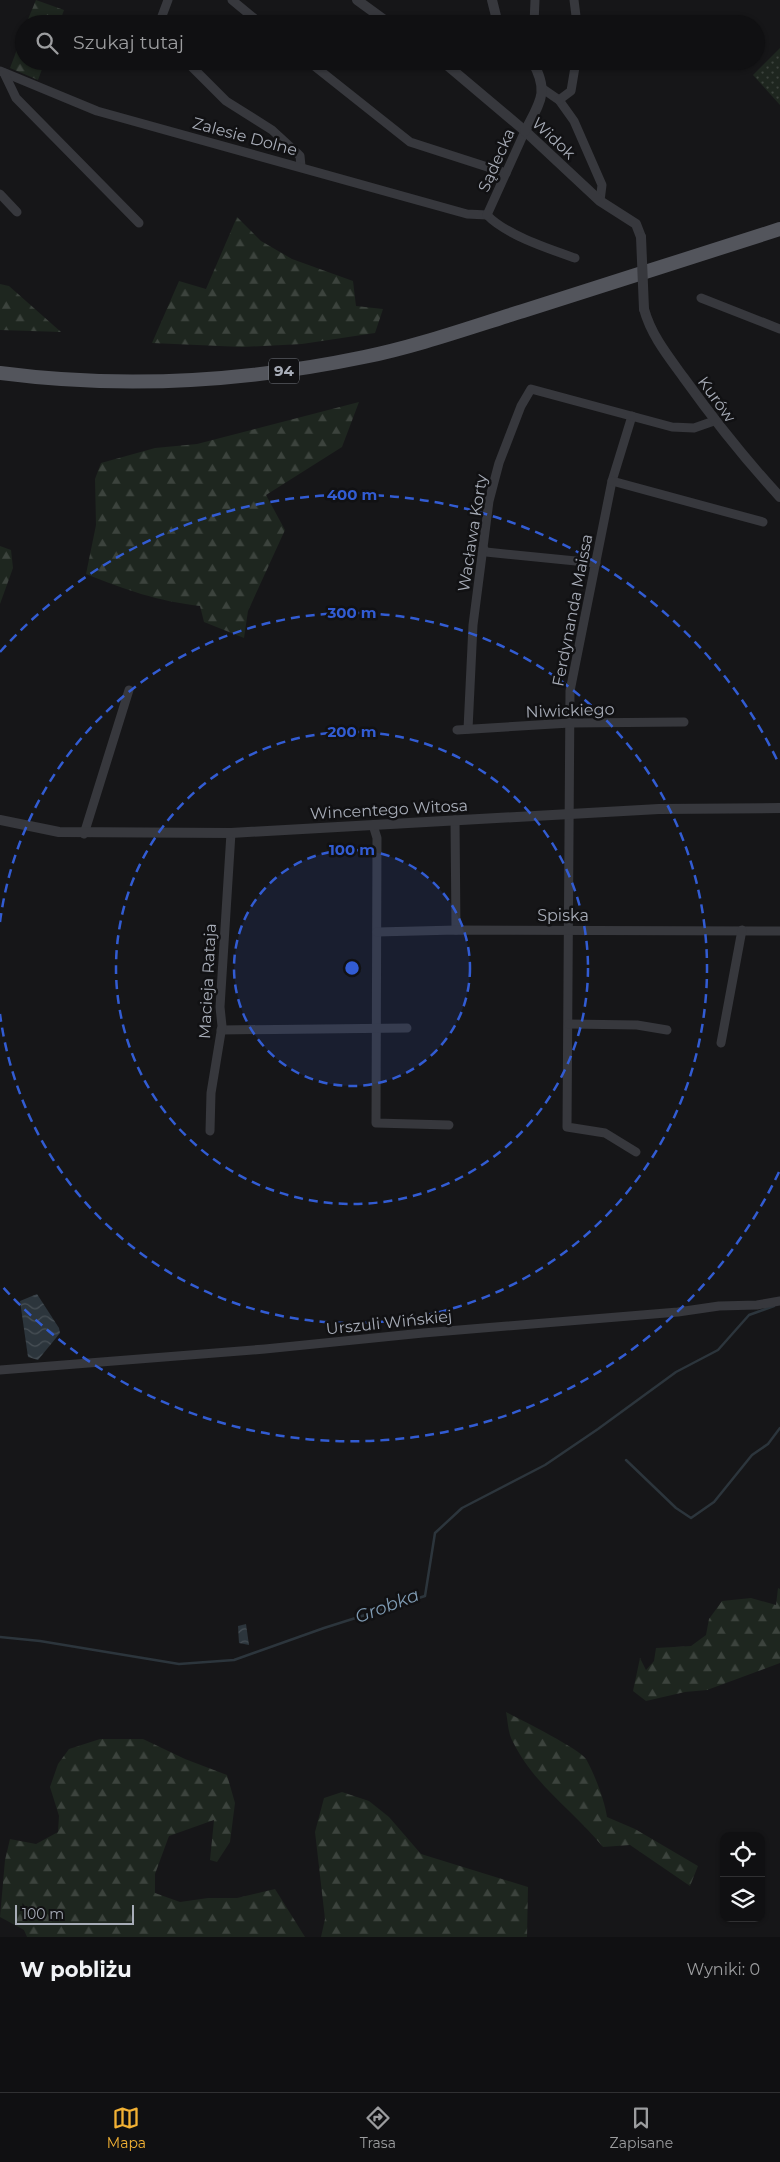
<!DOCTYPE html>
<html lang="pl">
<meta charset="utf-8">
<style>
:root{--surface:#101012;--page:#19191b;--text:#f1f3f6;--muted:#9c9d9f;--line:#303032;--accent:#f2b134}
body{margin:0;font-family:Montserrat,sans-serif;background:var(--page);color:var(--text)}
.controls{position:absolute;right:15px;bottom:15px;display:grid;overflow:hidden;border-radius:10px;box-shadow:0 1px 4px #0004}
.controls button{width:45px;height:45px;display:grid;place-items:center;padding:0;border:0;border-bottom:1px solid var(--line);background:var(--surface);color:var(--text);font:25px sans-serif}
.scale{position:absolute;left:15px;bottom:12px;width:119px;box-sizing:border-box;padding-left:5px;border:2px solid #a8adb8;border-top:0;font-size:14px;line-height:18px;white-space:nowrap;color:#a8adb8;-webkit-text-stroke:4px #111113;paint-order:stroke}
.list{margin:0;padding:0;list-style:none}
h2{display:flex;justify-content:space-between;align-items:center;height:65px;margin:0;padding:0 20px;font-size:21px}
h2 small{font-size:16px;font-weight:400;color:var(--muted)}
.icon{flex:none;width:28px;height:28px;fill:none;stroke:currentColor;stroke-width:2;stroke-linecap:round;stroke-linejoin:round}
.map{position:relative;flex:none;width:780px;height:1937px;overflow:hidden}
.search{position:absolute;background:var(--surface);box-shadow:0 1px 4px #0004;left:15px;right:15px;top:15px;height:55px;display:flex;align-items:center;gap:12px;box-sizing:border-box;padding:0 18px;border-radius:28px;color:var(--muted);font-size:19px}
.sheet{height:155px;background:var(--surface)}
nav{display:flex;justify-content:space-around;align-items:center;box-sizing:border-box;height:70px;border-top:1px solid var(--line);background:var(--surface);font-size:14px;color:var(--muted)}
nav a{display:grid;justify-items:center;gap:2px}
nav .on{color:var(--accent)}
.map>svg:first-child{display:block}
.forest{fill:url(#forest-firs)}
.garden{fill:url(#garden-dots)}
.water{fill:url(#water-waves)}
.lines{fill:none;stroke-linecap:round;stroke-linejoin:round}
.stream{stroke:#2c353c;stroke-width:2.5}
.minor{stroke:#37383d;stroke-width:9}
.tertiary{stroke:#37383d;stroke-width:10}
.primary{stroke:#53555c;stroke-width:14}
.tertiary-bridge{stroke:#37383d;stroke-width:10}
.ring{fill:none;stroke:#325cd3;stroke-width:2.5;stroke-dasharray:9 6}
.labels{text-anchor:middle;stroke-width:5;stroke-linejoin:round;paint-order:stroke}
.shield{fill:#111113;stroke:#7b7e86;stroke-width:1}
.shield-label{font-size:15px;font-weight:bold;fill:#a8adb8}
.street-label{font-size:16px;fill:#a8adb8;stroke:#111113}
.water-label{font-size:18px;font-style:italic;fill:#7f9bb3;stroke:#111113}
.centre{fill:#325cd3;stroke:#111113;stroke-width:2.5}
.ring-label{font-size:15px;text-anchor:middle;font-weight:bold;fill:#325cd3;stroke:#111113;stroke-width:5;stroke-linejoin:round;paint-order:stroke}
</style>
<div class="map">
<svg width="780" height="1937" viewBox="0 0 780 1937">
<defs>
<pattern id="forest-firs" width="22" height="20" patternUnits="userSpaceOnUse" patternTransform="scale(1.25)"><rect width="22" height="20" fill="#1e261f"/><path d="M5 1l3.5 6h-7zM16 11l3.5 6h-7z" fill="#3c433d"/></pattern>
<pattern id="garden-dots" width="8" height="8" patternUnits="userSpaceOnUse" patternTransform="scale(1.25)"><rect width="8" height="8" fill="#1e261f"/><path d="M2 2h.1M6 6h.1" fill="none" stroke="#3c433d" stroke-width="1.8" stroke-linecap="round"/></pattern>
<pattern id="water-waves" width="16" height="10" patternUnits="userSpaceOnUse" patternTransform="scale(1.25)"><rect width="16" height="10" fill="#2c353c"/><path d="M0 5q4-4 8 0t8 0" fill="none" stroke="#485056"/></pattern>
</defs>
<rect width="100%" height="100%" fill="#161618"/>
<g class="forest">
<polygon points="36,0 64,10 59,24 26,24"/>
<polygon points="24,31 24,61 45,61 38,80 10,68"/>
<polygon points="237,217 261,241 292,259 353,281 356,306 383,309 375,333 302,344 242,347 152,343 179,281 206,289"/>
<polygon points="0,284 9,286 61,332 0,330"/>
<path d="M359,402L342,447L266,495L285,530L248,611L244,638L204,622L200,606C157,601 126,590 86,574L96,525L95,479L101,463L155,448L197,444Z"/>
<polygon points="0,546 11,550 13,568 0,604"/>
<polygon points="778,1588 780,1589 780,1663 707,1690 685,1692 646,1701 633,1691 640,1658 646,1670 654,1661 656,1648 691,1646 706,1635 709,1619 722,1601 751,1598 776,1605"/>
<path d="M506,1712C521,1720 578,1748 586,1759C594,1773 605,1801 607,1817L635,1829L698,1866L690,1886L630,1845L603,1847C574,1811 534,1785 513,1742C508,1734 508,1722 506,1712Z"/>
<polygon points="100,1739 143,1739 185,1759 227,1775 235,1803 230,1842 217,1862 210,1860 214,1820 169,1836 155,1874 155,1893 180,1902 208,1898 237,1898 275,1889 305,1937 27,1937 24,1930 0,1917 5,1860 10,1839 36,1844 58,1832 59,1816 50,1787 58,1764 69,1749"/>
<polygon points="342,1792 369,1801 389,1817 421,1854 528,1887 527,1937 321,1937 325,1919 315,1832 324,1798"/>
</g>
<polygon class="garden" points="780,48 780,105 753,75"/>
<g class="water">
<polygon points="37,1294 59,1328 60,1333 38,1360 28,1357 20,1301"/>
<polygon points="246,1624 249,1645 239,1643 238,1626"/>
</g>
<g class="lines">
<g class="stream">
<polyline points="626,1460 676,1508 691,1518 714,1502 752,1455 768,1444 780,1428"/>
<polyline points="0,1637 40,1641 179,1664 234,1660 324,1628 425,1596 435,1533 462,1508 545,1465 598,1429 676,1372 718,1350 749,1315 774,1306"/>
</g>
<g class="minor">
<polyline points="232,0 261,24"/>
<polyline points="574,0 577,24"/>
<polyline points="159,24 168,0"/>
<polyline points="534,24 535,0"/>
<polyline points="186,61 226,101 272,130 297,153 300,156 301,166"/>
<polyline points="308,61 410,142 506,173"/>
<polyline points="0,71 97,111 467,214 487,215"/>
<polyline points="4,73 16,98 139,223"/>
<polyline points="543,89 559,100 574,121 602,185 600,201"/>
<polyline points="559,100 571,91 576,61"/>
<polyline points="0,194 17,212"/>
<path d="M487,215C506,235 549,249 575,258"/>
<polyline points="487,215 525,131"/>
<polyline points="701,298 780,329"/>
<polyline points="632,416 612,481 570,691 567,1127 605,1133 636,1152"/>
<polyline points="612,481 763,522"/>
<polyline points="483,548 486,552 596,563"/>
<polyline points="468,729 473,625 489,501 499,463 521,406 531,389 672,427 694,428 714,421"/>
<polyline points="457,730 570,723 684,722"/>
<polyline points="455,820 456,930"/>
<polyline points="373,825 377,838 376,1123 449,1125"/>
<polyline points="84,834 129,690"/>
<polyline points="377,932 456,930 780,931"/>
<polyline points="569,1024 637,1025 667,1030"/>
<polyline points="221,1030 407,1028"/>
<polyline points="721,1043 742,930"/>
<polyline points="210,1131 211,1093 222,1026 220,1007 231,833"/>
<polyline points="0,1370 265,1349 423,1333 678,1312 719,1306 757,1305 780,1301"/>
</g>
<g class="tertiary">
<polyline points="357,0 390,24"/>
<polyline points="492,0 498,24"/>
<polyline points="442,61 525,131 600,201 636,224 641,237"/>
<path d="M525,131C540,102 550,92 532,61"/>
<path d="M644,309C651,335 668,356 684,378C714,420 745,459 780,497"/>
<polyline points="0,820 59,832 231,833 659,809 780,808"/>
</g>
<path class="primary" d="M0,373C122,389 244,382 364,357C418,346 471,327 523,311C609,284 694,256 780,229"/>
<polyline class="tertiary-bridge" points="641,237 644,309"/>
</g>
<circle cx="352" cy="968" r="118" fill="#325cd3" fill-opacity=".12"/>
<g class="ring">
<circle cx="352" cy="968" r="118"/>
<circle cx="352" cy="968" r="236"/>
<path d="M0 922A355 355 0 1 1 0 1014"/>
<path d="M779 1172A473 473 0 0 1 0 1284M0 652A473 473 0 0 1 779 764"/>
</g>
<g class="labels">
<rect class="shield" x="269" y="358.5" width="30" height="25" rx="4"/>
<g class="shield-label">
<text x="284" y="376">94</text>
</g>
<g class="street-label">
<text transform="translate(245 136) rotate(15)" y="6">Zalesie Dolne</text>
<text transform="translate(554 138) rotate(43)" y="6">Widok</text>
<text transform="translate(496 160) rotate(-66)" y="6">Sądecka</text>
<text transform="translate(717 399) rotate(54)" y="6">Kurów</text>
<text transform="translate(472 533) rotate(-81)" y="6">Wacława Korty</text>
<text transform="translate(572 610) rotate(-79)" y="6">Ferdynanda Maissa</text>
<text transform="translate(570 710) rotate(-2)" y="6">Niwickiego</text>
<text transform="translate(389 809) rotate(-3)" y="6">Wincentego Witosa</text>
<text x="563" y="921">Spiska</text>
<text transform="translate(207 981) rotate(-87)" y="6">Macieja Rataja</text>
<text transform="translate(389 1322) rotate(-6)" y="6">Urszuli Wińskiej</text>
</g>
<g class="water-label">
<text transform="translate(387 1606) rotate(-21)" y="6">Grobka</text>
</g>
</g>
<circle cx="352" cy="968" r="8" class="centre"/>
<g class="ring-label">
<text x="352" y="500">400 m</text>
<text x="352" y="618">300 m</text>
<text x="352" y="737">200 m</text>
<text x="352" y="855">100 m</text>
</g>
</svg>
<div class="controls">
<button><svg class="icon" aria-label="locate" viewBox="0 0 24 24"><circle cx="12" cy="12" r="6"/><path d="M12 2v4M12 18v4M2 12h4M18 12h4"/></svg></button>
<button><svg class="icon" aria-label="layers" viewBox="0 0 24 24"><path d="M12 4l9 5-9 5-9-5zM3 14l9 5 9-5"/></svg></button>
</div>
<div class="scale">100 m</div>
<div class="search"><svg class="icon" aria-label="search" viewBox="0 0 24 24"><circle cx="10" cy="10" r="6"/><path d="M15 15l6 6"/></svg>Szukaj tutaj</div>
</div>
<section class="sheet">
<h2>W pobliżu<small>Wyniki: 0</small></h2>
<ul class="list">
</ul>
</section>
<nav>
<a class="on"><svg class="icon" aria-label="map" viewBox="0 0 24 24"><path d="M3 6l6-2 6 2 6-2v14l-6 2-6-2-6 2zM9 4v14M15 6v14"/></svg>Mapa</a>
<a><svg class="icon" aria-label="directions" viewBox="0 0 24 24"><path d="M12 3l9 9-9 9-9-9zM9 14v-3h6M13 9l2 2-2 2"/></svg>Trasa</a>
<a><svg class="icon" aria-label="saved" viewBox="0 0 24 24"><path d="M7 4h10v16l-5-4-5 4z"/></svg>Zapisane</a>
</nav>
